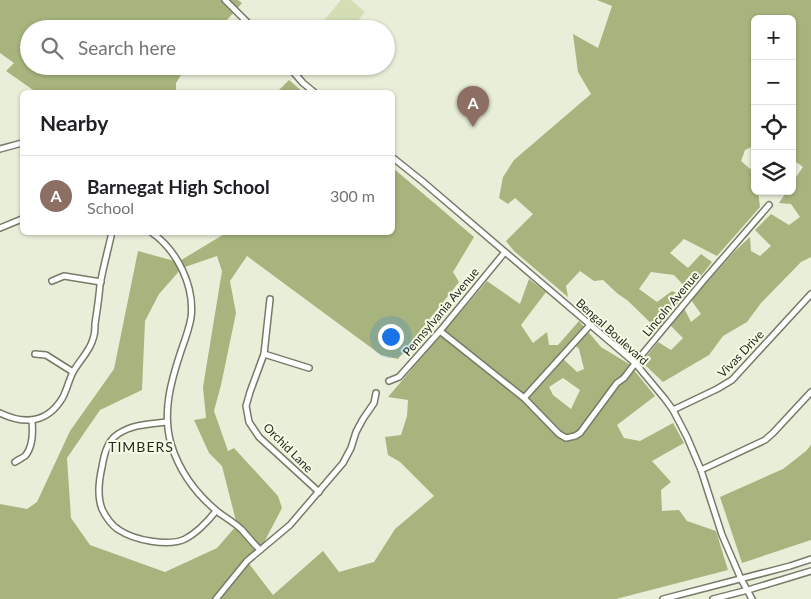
<!DOCTYPE html>
<meta charset="utf-8">
<style>
:root{--surface:#fff;--page:#f2f2f2;--text:#202124;--muted:#757577;--line:#e0e0e0;--accent:#1a73e8}
body{margin:0;font-family:Lato,sans-serif;background:var(--page);color:var(--text)}
.controls{position:absolute;right:15px;top:15px;display:grid;overflow:hidden;border-radius:8px;box-shadow:0 1px 4px #0004}
.controls button{width:45px;height:45px;display:grid;place-items:center;padding:0;border:0;border-bottom:1px solid var(--line);background:var(--surface);color:var(--text);font:25px sans-serif}
.you{position:absolute;left:390px;top:336px;width:18px;height:18px;margin:-12px;border:4px solid #fff;border-radius:50%;background:#1a73e8;box-shadow:0 0 0 8px #1a73e833}
.badge{display:grid;place-items:center;width:32px;height:32px;border-radius:50%;background:var(--accent);color:#fff;font-size:16px;font-weight:700}
.pin{position:absolute;translate:-50% -41px;filter:drop-shadow(0 1px 2px #0008)}
.pin::after{content:'';position:absolute;top:26px;width:18px;height:15px;background:inherit;clip-path:polygon(0 0,100% 0,50% 100%)}
.list{margin:0;padding:0;list-style:none}
h2{display:flex;justify-content:space-between;align-items:center;height:65px;margin:0;padding:0 20px;font-size:21px}
h2 small{font-size:16px;font-weight:400;color:var(--muted)}
.list li{display:grid;grid-template-columns:32px 1fr auto;gap:15px;align-items:center;box-sizing:border-box;height:80px;padding:0 20px;border-top:1px solid var(--line)}
.list b{display:block;font-size:19px;white-space:nowrap}
.list p{margin:0;font-size:16px;white-space:nowrap;color:var(--muted)}
.list em{font-size:16px;font-style:normal;color:var(--muted)}
.icon{flex:none;width:28px;height:28px;fill:none;stroke:currentColor;stroke-width:2;stroke-linecap:round;stroke-linejoin:round}
.map{position:relative;flex:none;width:811px;height:599px;overflow:hidden}
.search{position:absolute;background:var(--surface);box-shadow:0 1px 4px #0004;left:20px;top:20px;width:375px;height:55px;display:flex;align-items:center;gap:12px;box-sizing:border-box;padding:0 18px;border-radius:28px;color:var(--muted);font-size:19px}
.panel{position:absolute;background:var(--surface);box-shadow:0 1px 4px #0004;left:20px;top:90px;width:375px;height:145px;border-radius:8px}
.map>svg:first-child{display:block}
.green{fill:#d3deb5}
.forest{fill:#a7b47e;fill-rule:evenodd}
.lines{fill:none;stroke-linecap:round;stroke-linejoin:round}
.minor-casing{stroke:#767b68;stroke-width:8}
.minor{stroke:#fff;stroke-width:5}
.labels{text-anchor:middle;stroke-width:4;stroke-linejoin:round;paint-order:stroke}
.street-label{font-size:12px;fill:#282a22;stroke:#f5fbe5}
.neighbourhood-label{font-size:14px;letter-spacing:1px;fill:#282a22;stroke:#f5fbe5}
</style>
<div class="map">
<svg width="811" height="599" viewBox="0 0 811 599">
<rect width="100%" height="100%" fill="#e8eed8"/>
<polygon class="green" points="341,0 351,0 365,12 351,29 317,29"/>
<g class="forest">
<polygon points="0,0 238,0 242,3 219,29 29,29 29,66 187,66 176,83 176,92 36,92 6,71 14,63 0,53"/>
<polygon points="597,0 811,0 811,257 801,262 761,303 747,322 723,336 709,355 663,382 642,362 658,342 671,350 683,338 670,325 684,308 691,322 701,314 691,300 734,252 750,237 751,251 760,256 771,246 755,230 771,214 789,225 800,217 791,204 779,203 787,191 792,191 792,183 803,167 792,159 792,19 755,19 755,145 745,150 741,161 755,173 755,191 758,191 760,207 717,256 684,239 670,253 688,268 701,254 712,262 689,291 674,275 651,272 639,289 657,302 672,291 683,296 658,330 627,300 618,294 603,280 594,281 580,271 566,286 568,297 514,251 506,241 533,214 515,198 508,204 499,198 503,177 514,160 591,94 578,72 573,34 598,48 612,6"/>
<polygon points="289,80 303,92 277,92"/>
<path d="M393,168L474,237L453,272L459,282L398,359L381,355L247,256L230,281L236,313L221,385L214,411L228,451L234,448L278,496L282,508L260,550L247,561L273,595L323,551L339,572L374,562L395,529L434,496L400,462L388,455L385,437L401,435L407,416L408,400L388,397L487,281L520,304L529,279L546,292L521,325L533,343L547,332L549,345H558L579,321L601,347L629,364L655,396L617,425L624,438L640,441L673,423L684,443L652,461L671,482L661,490L662,511L679,510L687,521L716,531L728,570L616,599H0V504L27,509L37,502L70,431L114,369L138,251L178,262L226,233L392,232ZM217,256L222,271L203,387L206,418L194,420L209,453L222,466L237,525L217,548L165,572L90,545L71,518L67,458L100,410L142,390L145,321L159,294L182,268ZM573,343L579,349L584,369L577,372L559,355ZM563,378L580,390L571,409L553,395L549,387Z"/>
<polygon points="811,445 811,540 742,563 720,497 783,469 806,451"/>
</g>
<g class="lines">
<defs>
<g id="minor">
<polyline points="225,0 254,29"/>
<polyline points="288,66 303,83 314,92"/>
<polyline points="0,149 22,143"/>
<polyline points="392,157 422,181 635,363 665,399 673,410 687,437 701,470 722,535 741,579 752,599"/>
<polyline points="0,228 22,219"/>
<path d="M151,232C177,250 195,286 191,318C189,329 185,340 181,351C171,381 162,412 171,444C179,470 196,494 218,512C226,518 235,523 242,530C248,537 254,544 260,550"/>
<polyline points="52,281 64,276 101,282"/>
<polyline points="270,299 264,354 250,392 246,406 249,422 259,437 319,492"/>
<polyline points="440,331 524,398 559,434 566,438 575,436 580,433 617,383 624,378 640,357 704,280 769,205"/>
<polyline points="35,354 46,355 73,372"/>
<polyline points="264,354 309,368"/>
<polyline points="389,381 399,377 440,331 505,252"/>
<polyline points="524,398 590,325"/>
<polyline points="673,410 717,389 732,380 811,294"/>
<path d="M0,413C25,425 48,423 63,397C67,389 69,380 73,372C79,361 90,351 93,339C95,334 95,329 95,324C97,311 99,298 100,285C103,268 108,250 112,232"/>
<path d="M166,422C150,424 133,424 118,434C107,441 104,455 102,467C99,480 97,496 102,509C105,516 112,526 119,530C134,540 168,547 185,539C197,533 208,521 216,511"/>
<path d="M15,462C18,460 22,458 25,456C33,447 33,432 32,421"/>
<polyline points="701,470 765,440 773,433 811,392"/>
<polyline points="216,599 247,561 290,525 343,463 351,448 356,432 363,419 374,403 376,393"/>
<polyline points="663,599 790,566 811,559"/>
<polyline points="713,599 748,590 811,571"/>
</g>
</defs>
<use href="#minor" class="minor-casing"/>
<use href="#minor" class="minor"/>
</g>
<g class="labels">
<g class="street-label">
<text transform="translate(671 304) rotate(-50)" y="4">Lincoln Avenue</text>
<text transform="translate(441 312) rotate(-50)" y="4">Pennsylvania Avenue</text>
<text transform="translate(612 332) rotate(42)" y="4">Bengal Boulevard</text>
<text transform="translate(741 354) rotate(-46)" y="4">Vivas Drive</text>
<text transform="translate(288 448) rotate(45)" y="4">Orchid Lane</text>
</g>
<g class="neighbourhood-label">
<text x="141" y="452">TIMBERS</text>
</g>
</g>
</svg>
<div class="controls">
<button>+</button>
<button>−</button>
<button><svg class="icon" aria-label="locate" viewBox="0 0 24 24"><circle cx="12" cy="12" r="6"/><path d="M12 2v4M12 18v4M2 12h4M18 12h4"/></svg></button>
<button><svg class="icon" aria-label="layers" viewBox="0 0 24 24"><path d="M12 4l9 5-9 5-9-5zM3 14l9 5 9-5"/></svg></button>
</div>
<div class="you"></div>
<div class="pin badge" style="left:473px;top:127px;background:#8d6e63">A</div>
<div class="search"><svg class="icon" aria-label="search" viewBox="0 0 24 24"><circle cx="10" cy="10" r="6"/><path d="M15 15l6 6"/></svg>Search here</div>
<section class="panel">
<h2>Nearby<small></small></h2>
<ul class="list">
<li><span class="badge" style="background:#8d6e63">A</span><div><b>Barnegat High School</b><p>School</p></div><em>300 m</em></li>
</ul>
</section>
</div>
